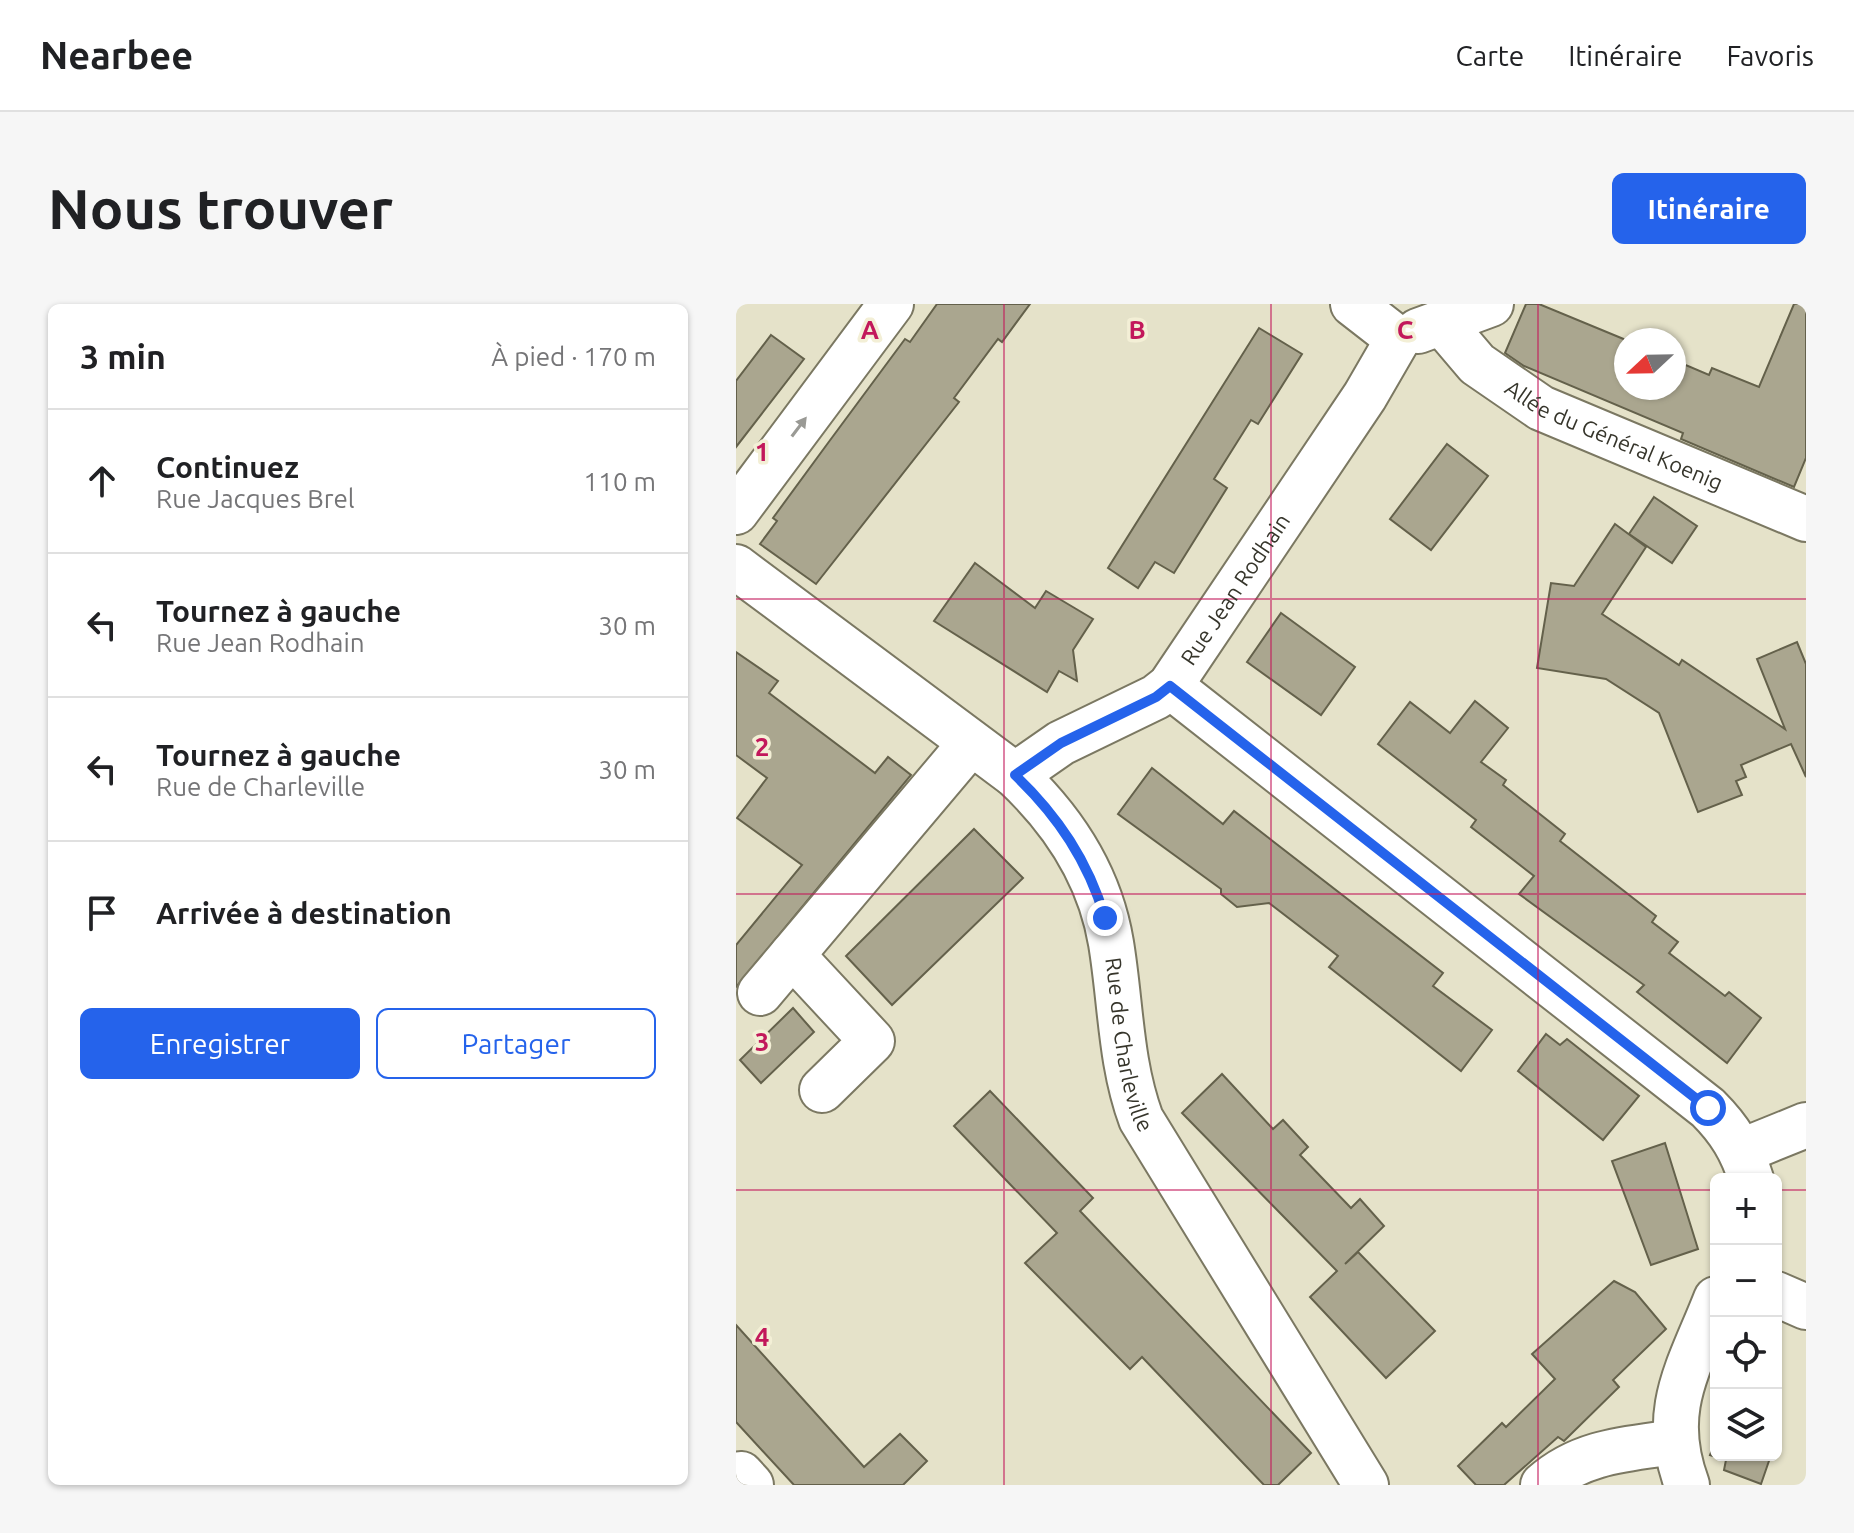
<!DOCTYPE html>
<html lang="fr">
<meta charset="utf-8">
<style>
:root{--surface:#fff;--page:#f6f6f6;--text:#202124;--muted:#757577;--line:#e0e0e0;--accent:#2563eb}
body{margin:0;font-family:Ubuntu,sans-serif;background:var(--page);color:var(--text)}
.controls{position:absolute;right:24px;bottom:24px;display:grid;overflow:hidden;border-radius:12px;box-shadow:0 2px 6px #0004}
.controls button{width:72px;height:72px;display:grid;place-items:center;padding:0;border:0;border-bottom:2px solid var(--line);background:var(--surface);color:var(--text);font:40px sans-serif}
.compass{position:absolute;left:878px;top:24px;width:72px;height:72px;border-radius:50%;background:var(--surface);box-shadow:0 2px 6px #0004;rotate:248deg}
.stop{position:absolute;width:24px;height:24px;margin:-18px;border:6px solid #2563eb;border-radius:50%;background:#fff}
.stop.end{background:#2563eb;border-color:#fff;box-shadow:0 2px 8px #0008}
.list{margin:0;padding:0;list-style:none}
h2{display:flex;justify-content:space-between;align-items:center;height:104px;margin:0;padding:0 32px;font-size:34px}
h2 small{font-size:26px;font-weight:400;color:var(--muted)}
.list li{display:grid;grid-template-columns:52px 1fr auto;gap:24px;align-items:center;box-sizing:border-box;height:144px;padding:0 32px;border-top:2px solid var(--line)}
.list b{display:block;font-size:30px;white-space:nowrap}
.list p{margin:0;font-size:26px;white-space:nowrap;color:var(--muted)}
.list em{font-size:26px;font-style:normal;color:var(--muted)}
.actions{display:flex;gap:16px;padding:24px 32px}
.actions a{flex:1;padding:18px 0;border:2px solid var(--accent);border-radius:12px;text-align:center;font-size:28px;color:var(--accent)}
.actions .main{background:var(--accent);color:#fff}
.icon{flex:none;width:44px;height:44px;fill:none;stroke:currentColor;stroke-width:2;stroke-linecap:round;stroke-linejoin:round}
.map{position:relative;flex:none;width:1070px;height:1181px;overflow:hidden;border-radius:12px}
header{display:flex;align-items:center;gap:48px;box-sizing:border-box;height:112px;padding:0 40px;background:var(--surface);border-bottom:2px solid var(--line)}
header strong{font-size:38px}
nav{display:flex;gap:44px;margin-inline-start:auto;font-size:28px}
.intro{display:flex;align-items:center;justify-content:space-between;box-sizing:border-box;height:192px;padding:0 48px}
h1{margin:0;font-size:56px}
.button{padding:20px 36px;border-radius:12px;background:var(--accent);color:#fff;font-size:28px;font-weight:700}
main{display:flex;gap:48px;padding:0 48px}
aside{flex:1;background:var(--surface);border-radius:12px;box-shadow:0 2px 6px #0004}
.map>svg:first-child{display:block}
.building{fill:#aaa68f;stroke:#64614b;stroke-width:2}
.lines{fill:none;stroke-linecap:round;stroke-linejoin:round}
.minor-casing{stroke:#7b7862;stroke-width:48}
.minor{stroke:#fff;stroke-width:44}
.oneway{fill:#9a9a95}
.route{stroke:#2563eb;stroke-width:10}
.grid{fill:none;stroke:#c2185b;stroke-width:2;stroke-opacity:0.55}
.labels{text-anchor:middle;stroke-width:7;stroke-linejoin:round;paint-order:stroke}
.street-label{font-size:22px;fill:#36352b;stroke:#f3efd6}
.grid-label{font-size:26px;text-anchor:middle;font-weight:bold;fill:#c2185b;stroke:#f3efd6;stroke-width:7;stroke-linejoin:round;paint-order:stroke}
</style>
<header>
<strong>Nearbee</strong>
<nav><a>Carte</a><a>Itinéraire</a><a>Favoris</a></nav>
</header>
<div class="intro"><h1>Nous trouver</h1><a class="button">Itinéraire</a></div>
<main>
<aside>
<h2>3 min<small>À pied · 170 m</small></h2>
<ul class="list">
<li><svg class="icon" aria-label="ahead" viewBox="0 0 24 24"><path d="M12 20V5M6 11l6-6 6 6"/></svg><div><b>Continuez</b><p>Rue Jacques Brel</p></div><em>110 m</em></li>
<li><svg class="icon" aria-label="left" viewBox="0 0 24 24"><path d="M17 20v-9H6M10 6l-5 5 5 5"/></svg><div><b>Tournez à gauche</b><p>Rue Jean Rodhain</p></div><em>30 m</em></li>
<li><svg class="icon" aria-label="left" viewBox="0 0 24 24"><path d="M17 20v-9H6M10 6l-5 5 5 5"/></svg><div><b>Tournez à gauche</b><p>Rue de Charleville</p></div><em>30 m</em></li>
<li><svg class="icon" aria-label="arrive" viewBox="0 0 24 24"><path d="M6 21V4h12l-3 4 3 4H6"/></svg><div><b>Arrivée à destination</b></div></li>
</ul>
<div class="actions"><a class="main">Enregistrer</a><a>Partager</a></div>
</aside>
<div class="map">
<svg width="1070" height="1181" viewBox="0 0 1070 1181">
<rect width="100%" height="100%" fill="#e5e2c9"/>
<g class="building">
<polygon points="201,0 294,0 266,38 262,35 218,94 223,98 80,280 24,240 41,217 37,214 92,139 169,35 174,38"/>
<polygon points="790,0 803,0 890,36 890,84 938,84 938,56 973,71 976,64 1023,83 1058,0 1070,0 1070,154 1058,183 945,135 947,129 788,62 769,49"/>
<polygon points="523,24 566,50 522,120 515,116 478,175 491,184 438,269 419,258 402,284 372,264"/>
<polygon points="35,31 68,55 0,143 0,77"/>
<polygon points="711,140 752,172 695,246 654,215"/>
<polygon points="918,193 961,222 936,259 893,230"/>
<polygon points="879,220 910,243 866,310 943,361 946,356 1049,425 1021,355 1061,338 1070,360 1070,473 1055,440 1005,461 1010,473 1000,477 1006,491 962,508 923,409 870,375 801,364 815,279 838,282"/>
<polygon points="239,259 299,304 310,287 357,315 337,346 341,377 323,367 311,388 198,317"/>
<polygon points="545,309 619,363 585,411 511,358"/>
<polygon points="0,348 42,377 33,389 139,469 152,453 175,471 0,683 0,641 66,561 1,514 31,474 0,451"/>
<polygon points="739,397 772,424 745,458 770,476 767,481 829,530 824,537 920,612 916,618 942,638 933,649 989,692 993,688 1025,714 991,759 901,688 908,681 783,590 798,572 735,523 740,516 642,440 674,398 714,429"/>
<polygon points="416,464 487,520 498,507 707,669 697,682 756,726 725,767 593,663 602,652 533,599 501,603 485,590 485,585 382,510"/>
<polygon points="238,525 287,574 156,701 110,652"/>
<polygon points="57,704 78,728 25,779 4,756"/>
<polygon points="810,730 824,741 831,735 903,792 867,836 782,767"/>
<polygon points="486,770 537,825 547,816 572,843 564,851 615,904 624,895 648,922 609,960 622,948 699,1027 650,1074 574,993 601,967 446,809"/>
<polygon points="254,787 357,894 344,907 575,1149 542,1181 528,1181 406,1053 394,1065 289,959 321,929 218,822"/>
<polygon points="929,839 962,945 915,961 876,857"/>
<polygon points="878,977 899,988 930,1025 877,1076 883,1083 828,1137 822,1133 768,1181 740,1181 722,1162 766,1119 770,1123 819,1075 796,1050"/>
<polygon points="0,1021 128,1163 164,1130 191,1157 167,1181 58,1181 0,1118"/>
<polygon points="980,1136 980,1151 1035,1151 1025,1180 988,1166 990,1156 974,1151"/>
</g>
<g class="lines">
<defs>
<g id="minor">
<polyline points="617,0 662,35"/>
<path id="s1" d="M707,20L741,60L805,104L1070,215"/>
<polyline points="682,27 755,0"/>
<polyline points="0,208 155,0"/>
<path id="s2" d="M0,263L279,471C328,517 364,573 375,639C385,699 384,758 405,815L630,1181"/>
<path d="M434,382L972,804C994,826 1006,846 1015,875"/>
<path id="s3" d="M279,471L325,439L420,393L434,382L629,92L662,35"/>
<polyline points="56,651 136,737 86,786"/>
<polyline points="24,689 235,439"/>
<polyline points="1006,847 1070,821"/>
<polyline points="1040,990 1070,1003"/>
<polyline points="5,1170 15,1181"/>
<path d="M807,1181C845,1147 891,1145 939,1138"/>
<path d="M951,1181C923,1106 953,1064 980,995"/>
</g>
</defs>
<use href="#minor" class="minor-casing"/>
<use href="#minor" class="minor"/>
</g>
<defs><path id="oneway-solid" d="M-6-.8H1V-3.2L6.5 0L1 3.2V.8H-6Z" transform="scale(2)"/></defs>
<use class="oneway" href="#oneway-solid" transform="translate(63 123) rotate(-53)"/>
<g class="lines">
<path class="route" d="M369,614C352,557 322,512 279,471L325,439L420,393L434,382L972,804"/>
</g>
<path class="grid" d="M268,0V1181M535,0V1181M802,0V1181M0,295H1070M0,590H1070M0,886H980M1040,886H1070"/>
<g class="labels">
<g class="street-label">
<text dy="8" stroke="none"><textPath href="#s1" startOffset="208">Allée du Général Koenig</textPath></text>
<text dy="8" stroke="none"><textPath href="#s3" startOffset="296">Rue Jean Rodhain</textPath></text>
<text dy="8" stroke="none"><textPath href="#s2" startOffset="648">Rue de Charleville</textPath></text>
</g>
</g>
<g class="grid-label">
<text x="134" y="35">A</text>
<text x="401" y="35">B</text>
<text x="669" y="35">C</text>
<text x="26" y="157">1</text>
<text x="26" y="452">2</text>
<text x="26" y="747">3</text>
<text x="26" y="1042">4</text>
</g>
</svg>
<div class="controls">
<button>+</button>
<button>−</button>
<button><svg class="icon" aria-label="locate" viewBox="0 0 24 24"><circle cx="12" cy="12" r="6"/><path d="M12 2v4M12 18v4M2 12h4M18 12h4"/></svg></button>
<button><svg class="icon" aria-label="layers" viewBox="0 0 24 24"><path d="M12 4l9 5-9 5-9-5zM3 14l9 5 9-5"/></svg></button>
</div>
<svg class="compass" viewBox="-18 -18 36 36"><path d="M0-13l5 13h-10z" fill="#e53935"/><path d="M0 13l5-13h-10z" fill="#757577"/></svg>
<div class="stop" style="left:972px;top:804px"></div>
<div class="stop end" style="left:369px;top:614px"></div>
</div>
</main>
